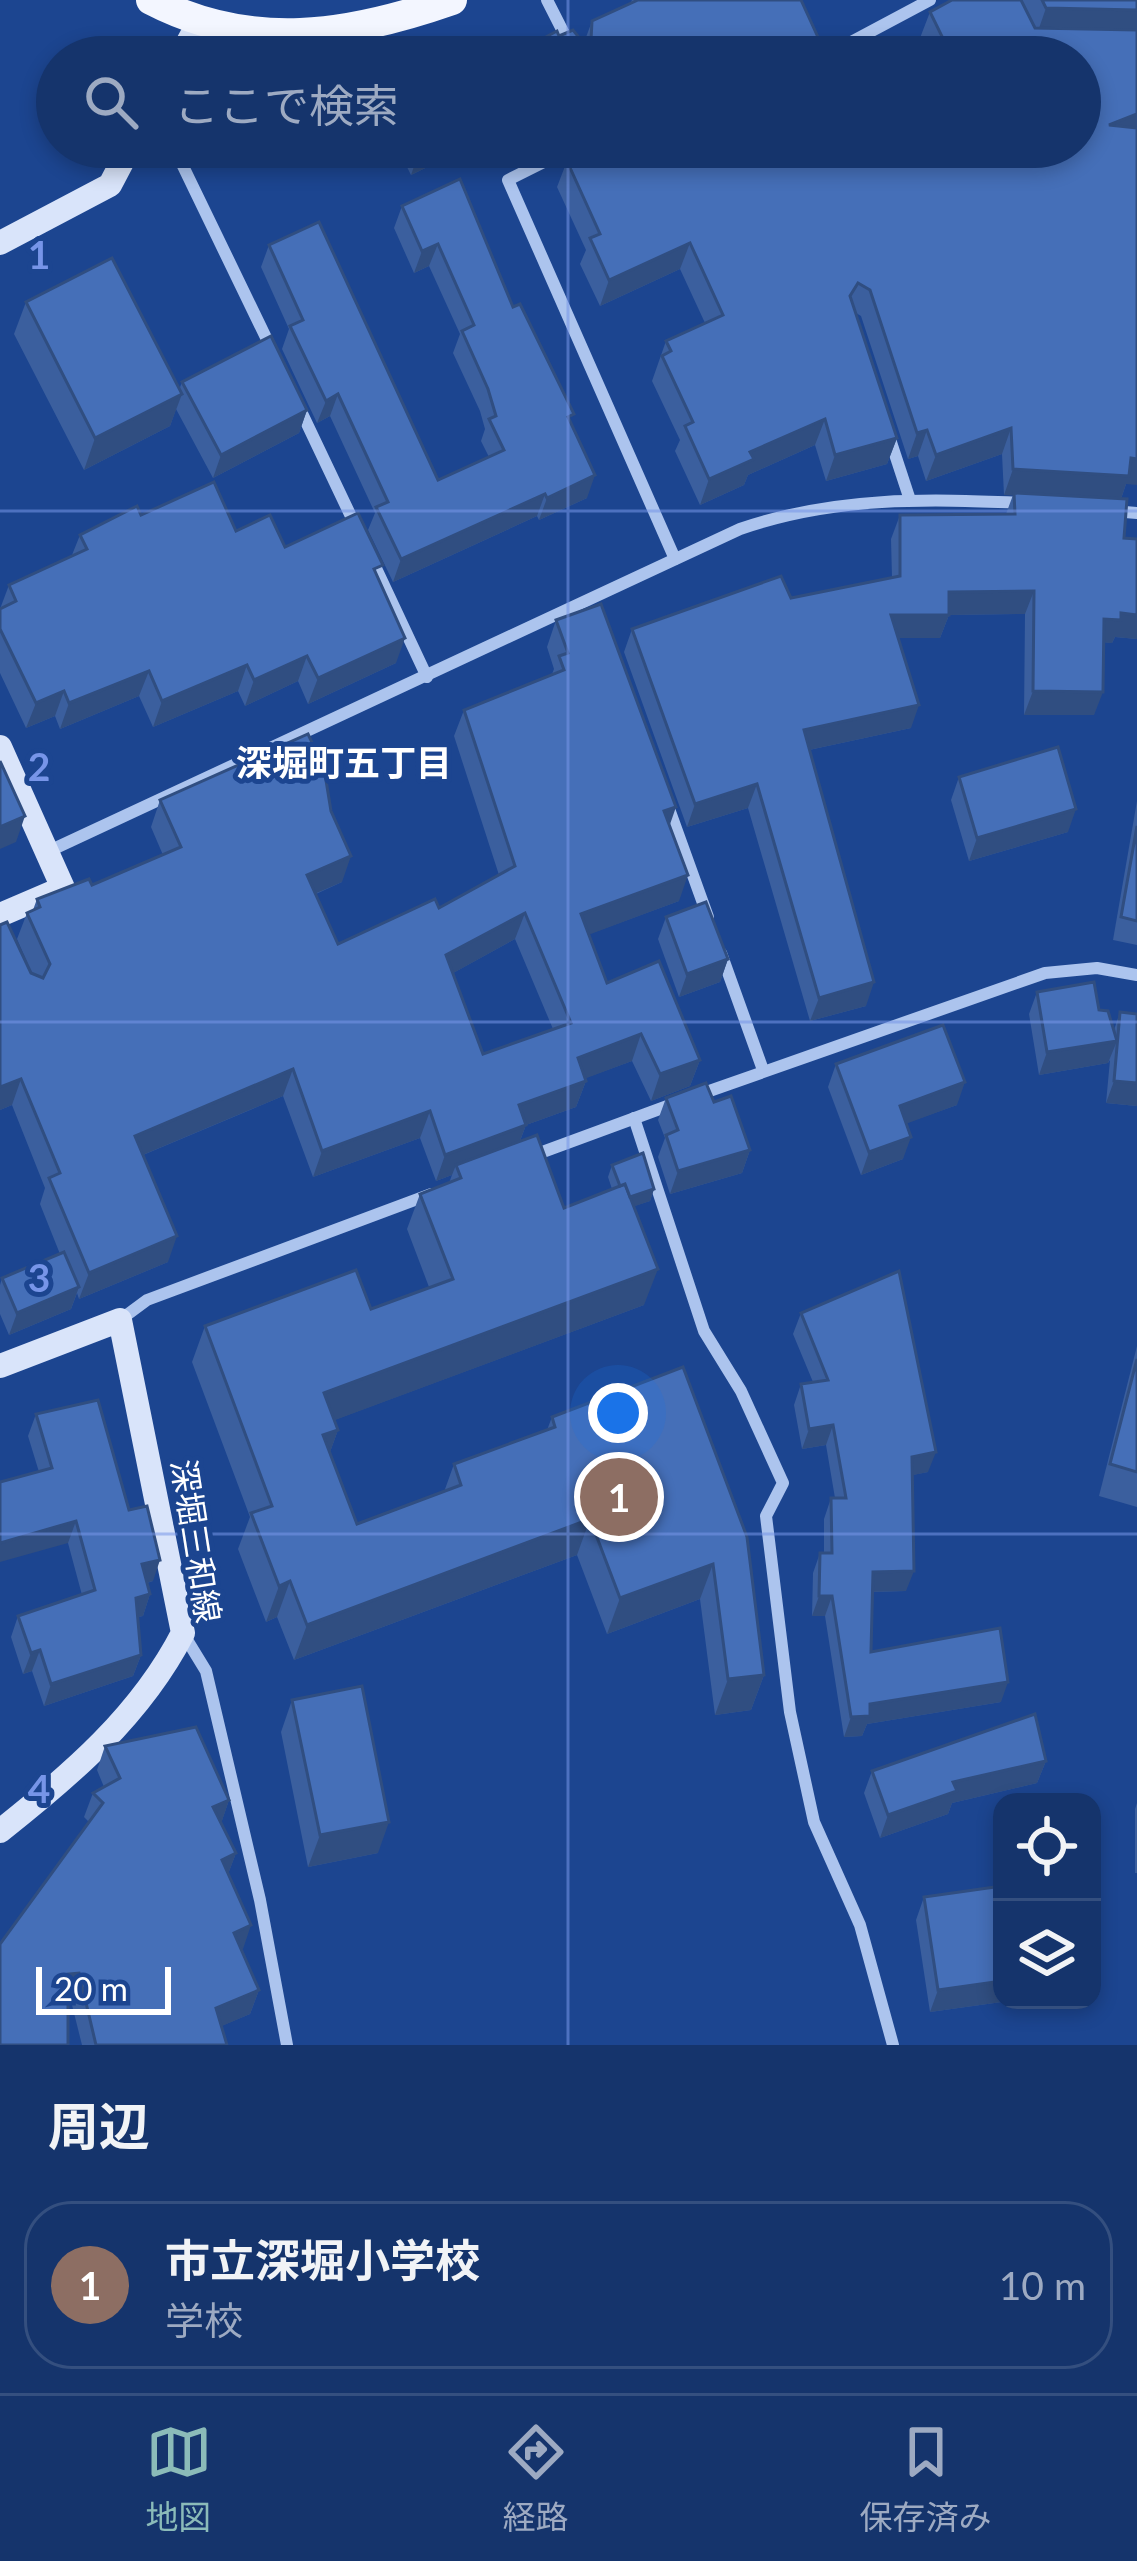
<!DOCTYPE html>
<html lang="ja">
<meta charset="utf-8">
<style>
:root{--surface:#15346c;--page:#223f74;--text:#f1f3f6;--muted:#9daac2;--line:#344f7f;--accent:#8bbbb9}
body{margin:0;font-family:Lato,"Noto Sans JP",sans-serif;background:var(--page);color:var(--text)}
.controls{position:absolute;right:36px;bottom:36px;display:grid;overflow:hidden;border-radius:24px;box-shadow:0 6px 18px #0003}
.controls button{width:108px;height:108px;display:grid;place-items:center;padding:0;border:0;border-bottom:3px solid var(--line);background:var(--surface);color:var(--text);font:60px sans-serif}
.scale{position:absolute;left:36px;bottom:30px;width:135px;box-sizing:border-box;padding-left:12px;border:6px solid #fff;border-top:0;font-size:33px;line-height:42px;white-space:nowrap;color:#fff;-webkit-text-stroke:9px #1c4590;paint-order:stroke}
.you{position:absolute;left:618px;top:1413px;width:42px;height:42px;margin:-30px;border:9px solid #fff;border-radius:50%;background:#1a73e8;box-shadow:0 0 0 18px #1a73e833}
.badge{display:grid;place-items:center;width:78px;height:78px;border-radius:50%;background:var(--accent);color:#fff;font-size:39px;font-weight:700}
.pin{position:absolute;translate:-50% -50%;border:6px solid #fff;box-shadow:0 3px 12px #0006}
.list{margin:0;padding:0;list-style:none}
h2{display:flex;justify-content:space-between;align-items:center;height:156px;margin:0;padding:0 48px;font-size:51px}
h2 small{font-size:39px;font-weight:400;color:var(--muted)}
.list li{display:grid;grid-template-columns:78px 1fr auto;gap:36px;align-items:center;box-sizing:border-box;height:168px;margin:0 24px 24px;padding:0 24px;border:3px solid var(--line);border-radius:48px}
.list b{display:block;font-size:45px;white-space:nowrap}
.list p{margin:0;font-size:39px;white-space:nowrap;color:var(--muted)}
.list em{font-size:39px;font-style:normal;color:var(--muted)}
.icon{flex:none;width:66px;height:66px;fill:none;stroke:currentColor;stroke-width:2;stroke-linecap:round;stroke-linejoin:round}
.map{position:relative;flex:none;width:1137px;height:2045px;overflow:hidden}
.search{position:absolute;background:var(--surface);box-shadow:0 6px 18px #0003;left:36px;right:36px;top:36px;height:132px;display:flex;align-items:center;gap:30px;box-sizing:border-box;padding:0 42px;border-radius:66px;color:var(--muted);font-size:45px}
.sheet{height:348px;background:var(--surface)}
nav{display:flex;justify-content:space-around;align-items:center;box-sizing:border-box;height:168px;border-top:3px solid var(--line);background:var(--surface);font-size:33px;color:var(--muted)}
nav a{display:grid;justify-items:center;gap:6px}
nav .on{color:var(--accent)}
.map>svg:first-child{display:block}
.lines{fill:none;stroke-linecap:round;stroke-linejoin:round}
.minor{stroke:#acc4ee;stroke-width:12}
.secondary{stroke:#d9e4fa;stroke-width:24}
.primary{stroke:#f3f6ff;stroke-width:30}
.wall{fill:#3b5f9e;fill-rule:evenodd}
.shaded-wall{fill:#304e81}
.building{fill:#456fb8;stroke:#304e81;stroke-width:3;fill-rule:evenodd}
.grid{fill:none;stroke:#7795e8;stroke-width:3;stroke-opacity:0.55}
.labels{text-anchor:middle;stroke-width:10;stroke-linejoin:round;paint-order:stroke}
.street-label{font-size:33px;fill:#fff;stroke:#1c4590}
.neighbourhood-label{font-size:36px;font-weight:bold;fill:#fff;stroke:#1c4590}
.grid-label{font-size:39px;text-anchor:middle;font-weight:bold;fill:#7795e8;stroke:#1c4590;stroke-width:10;stroke-linejoin:round;paint-order:stroke}
</style>
<div class="map">
<svg width="1137" height="2045" viewBox="0 0 1137 2045">
<rect width="100%" height="100%" fill="#1c4590"/>
<g class="lines">
<g class="minor">
<polyline points="547,0 576,57"/>
<polyline points="823,57 930,0"/>
<polyline points="155,147 182,164 272,350"/>
<polyline points="574,147 508,180 675,559"/>
<polyline points="299,407 357,529"/>
<polyline points="888,433 910,500"/>
<polyline points="1113,511 1137,513"/>
<polyline points="374,564 427,677"/>
<polyline points="668,806 708,917"/>
<path d="M47,852L740,529C837,496 925,499 1027,503"/>
<polyline points="721,953 763,1070"/>
<polyline points="698,1095 1045,973 1097,968 1137,975"/>
<polyline points="634,1118 704,1331 741,1391 783,1483 766,1516 790,1712 814,1822 860,1925 893,2045"/>
<polyline points="529,1157 673,1104"/>
<polyline points="120,1320 147,1300 431,1194"/>
<polyline points="184,1635 206,1671 260,1900 287,2045"/>
</g>
<g class="secondary">
<polyline points="180,57 199,22"/>
<polyline points="0,243 110,185 130,147"/>
<polyline points="0,747 63,888 0,915"/>
<path d="M0,1366L120,1320L183,1633C141,1715 71,1775 0,1831"/>
</g>
<path class="primary" d="M151,0C251,52 349,36 452,0"/>
</g>
<g class="wall">
<polygon points="632,0 801,0 827,57 513,57 514,54 559,36 585,40 592,21 630,4"/>
<polygon points="952,0 1137,0 1126,484 1121,499 1124,538 1137,539 1137,639 1115,637 1112,643 1103,642 1094,715 1024,715 1025,614 949,615 940,638 898,638 911,728 809,750 866,1006 810,1021 748,808 687,827 624,652 632,629 892,578 891,539 900,515 1006,514 1013,495 1004,495 1002,454 926,481 918,456 908,459 861,316 856,313 897,438 887,464 826,481 815,445 748,475 744,485 700,505 675,451 680,440 652,381 666,341 705,323 680,269 600,306 580,264 586,250 557,187 567,161 1080,147 1080,57 930,57 920,38 930,12"/>
<polygon points="397,147 468,147 411,175"/>
<polygon points="402,206 513,307 571,423 587,498 539,520 537,516 393,582 368,530 375,513 330,416 317,423 282,349 289,329 261,267 269,245 438,480 489,457 481,441 485,429 480,411 453,353 460,334 429,266 414,273 394,228"/>
<polygon points="26,302 179,390 182,382 307,410 299,433 213,478 176,409 170,426 84,470 14,334"/>
<polygon points="141,515 236,531 378,579 396,663 308,704 298,681 245,706 238,691 153,727 139,696 60,729 55,716 26,728 0,673 0,609 9,585 72,555 80,535"/>
<path d="M556,620L670,825L679,901L589,934L607,983L700,1060L690,1086L651,1101L632,1061L585,1078L586,1081L576,1107L526,1125L520,1141L564,1208L612,1189L608,1177L612,1165L654,1189L650,1201L634,1206L644,1305L334,1420L338,1430L330,1452L357,1524L444,1492L454,1464L547,1430L552,1417L683,1367L764,1675L751,1710L715,1715L700,1599L607,1634L577,1555L294,1660L277,1617L266,1622L238,1549L250,1517L192,1362L205,1326L371,1309L429,1287L407,1229L420,1194L449,1183L452,1175L436,1181L420,1138L313,1177L283,1096L143,1155L168,1262L79,1299L77,1293L71,1309L9,1335L0,1314V1285L2,1278L60,1254L40,1204L45,1188L12,1105L0,1110V925L32,974L17,939L27,913L33,910L37,899L92,885L163,855L151,827L160,800L342,882L316,894L338,944L439,908L499,875L454,736L464,710L552,674L554,669L547,647ZM515,939L553,1029L483,1054L453,973Z"/>
<polygon points="959,777 1068,832 969,861 951,800"/>
<polygon points="1137,801 1137,945 1113,940"/>
<polygon points="666,917 728,959 720,982 679,997 658,939"/>
<polygon points="1037,992 1099,1010 1114,1030 1120,1012 1137,1014 1137,1106 1106,1103 1110,1060 1108,1063 1039,1075 1029,1014"/>
<polygon points="836,1064 957,1105 906,1123 903,1159 861,1175 828,1087"/>
<polygon points="666,1098 714,1102 750,1150 742,1173 670,1194 658,1157 665,1138 658,1120"/>
<polygon points="801,1313 928,1472 912,1475 906,1591 873,1592 871,1652 1001,1702 867,1724 862,1736 844,1737 825,1616 812,1616 813,1573 820,1553 824,1553 824,1519 831,1498 835,1498 826,1445 802,1449 794,1405 801,1384 813,1382 793,1334"/>
<polygon points="1137,1346 1137,1507 1099,1496"/>
<polygon points="36,1414 129,1510 153,1581 147,1583 150,1594 143,1616 138,1617 141,1655 133,1676 44,1706 32,1671 23,1674 11,1637 18,1616 82,1595 68,1543 39,1472 28,1436"/>
<polygon points="292,1700 378,1853 308,1867 281,1732"/>
<polygon points="105,1746 229,1800 221,1823 236,1853 228,1874 242,1949 259,1990 250,2014 221,2026 227,2045 82,2045 70,1997 0,2045 89,1822 84,1817 93,1793 104,1787 97,1770"/>
<polygon points="1046,1761 1037,1783 952,1803 948,1814 880,1838 864,1793 872,1771"/>
<polygon points="1137,1803 1137,1873 1135,1873 1135,1809"/>
<polygon points="1002,1880 1002,2000 1016,2000 930,2012 916,1920 924,1897 1000,1886"/>
</g>
<g class="shaded-wall">
<polygon points="1046,8 1137,10 1137,37 1037,34"/>
<polygon points="1137,114 1137,136 1109,125"/>
<polygon points="424,147 468,147 411,175 420,149"/>
<polygon points="690,243 680,269 600,306 609,280"/>
<polygon points="438,244 429,266 414,273 422,251"/>
<polygon points="182,394 170,426 84,470 95,438"/>
<polygon points="338,394 330,416 317,423 326,401"/>
<polygon points="307,410 299,433 213,478 221,455"/>
<polygon points="825,419 815,445 748,475 744,485 700,505 709,479 750,452"/>
<polygon points="1011,428 1002,454 926,481 936,455"/>
<polygon points="927,430 918,456 908,459 917,433"/>
<polygon points="897,438 887,464 826,481 835,455"/>
<polygon points="1137,459 1137,485 1126,484 1120,502 1004,495 1013,469"/>
<polygon points="595,475 587,498 539,520 547,498"/>
<polygon points="545,494 537,516 393,582 401,559"/>
<polygon points="1034,591 1025,614 949,615 940,638 882,638 891,615 949,592"/>
<polygon points="1121,613 1137,615 1137,639 1115,637 1112,643 1095,642 1104,619"/>
<polygon points="405,638 396,663 308,704 318,678"/>
<polygon points="307,656 298,681 245,706 254,680"/>
<polygon points="247,665 238,691 153,727 162,701"/>
<polygon points="149,671 139,696 60,729 69,703"/>
<polygon points="64,691 55,716 26,728 36,703"/>
<polygon points="1033,691 1103,692 1094,715 1024,715"/>
<polygon points="919,705 911,728 795,753 804,730"/>
<polygon points="757,784 748,808 687,827 695,804"/>
<polygon points="676,807 667,833 664,811"/>
<polygon points="1076,809 1068,832 969,861 977,838"/>
<polygon points="25,816 16,842 0,849 0,827"/>
<polygon points="351,856 342,882 298,901 307,875"/>
<polygon points="688,875 679,901 572,941 581,914"/>
<polygon points="525,913 515,939 437,982 446,955"/>
<polygon points="728,959 720,982 679,997 687,974"/>
<polygon points="874,982 866,1006 810,1021 819,998"/>
<polygon points="641,1034 632,1061 568,1085 578,1058"/>
<polygon points="1117,1041 1108,1063 1039,1075 1047,1052"/>
<polygon points="700,1060 690,1086 651,1101 660,1074"/>
<polygon points="293,1069 283,1096 126,1162 135,1136"/>
<polygon points="21,1079 12,1105 0,1110 0,1087"/>
<polygon points="586,1081 576,1107 526,1125 516,1151 456,1165 452,1175 436,1181 445,1155 519,1105"/>
<polygon points="1114,1081 1137,1083 1137,1106 1106,1103"/>
<polygon points="965,1082 957,1105 892,1129 900,1106"/>
<polygon points="430,1111 420,1138 313,1177 322,1151"/>
<polygon points="911,1137 903,1159 861,1175 869,1152"/>
<polygon points="750,1150 742,1173 670,1194 678,1171"/>
<polygon points="654,1189 650,1201 621,1211 625,1199"/>
<polygon points="177,1236 168,1262 79,1299 89,1273"/>
<polygon points="658,1269 644,1305 311,1429 324,1393"/>
<polygon points="79,1287 71,1309 9,1335 17,1313"/>
<polygon points="833,1425 826,1445 802,1449 809,1429"/>
<polygon points="338,1430 325,1466 323,1435"/>
<polygon points="936,1452 928,1472 904,1477 912,1457"/>
<polygon points="590,1519 577,1555 294,1660 307,1625"/>
<polygon points="76,1521 68,1543 0,1562 0,1543"/>
<polygon points="160,1560 153,1581 134,1586 142,1564"/>
<polygon points="713,1564 700,1599 607,1634 620,1598"/>
<polygon points="914,1571 906,1591 866,1592 873,1572"/>
<polygon points="290,1581 277,1617 266,1622 279,1586"/>
<polygon points="150,1594 143,1616 128,1619 136,1598"/>
<polygon points="819,1596 832,1596 825,1616 812,1616"/>
<polygon points="40,1650 32,1671 23,1674 31,1653"/>
<polygon points="141,1655 133,1676 44,1706 51,1684"/>
<polygon points="764,1675 751,1710 715,1715 728,1679"/>
<polygon points="1008,1682 1001,1702 867,1724 862,1736 844,1737 851,1717 870,1704"/>
<polygon points="1046,1761 1037,1783 952,1803 948,1814 880,1838 888,1815 953,1782"/>
<polygon points="229,1800 221,1824 213,1807"/>
<polygon points="389,1822 378,1853 308,1867 320,1835"/>
<polygon points="236,1853 227,1877 222,1860"/>
<polygon points="251,1925 243,1949 226,1957 234,1933"/>
<polygon points="79,1973 70,1997 59,1998 68,1974"/>
<polygon points="1002,1981 1002,2000 1016,2000 930,2012 938,1990"/>
<polygon points="259,1990 250,2014 208,2032 216,2008"/>
</g>
<g class="building">
<polygon points="638,0 801,0 827,57 634,57 629,49 611,57 515,57 514,54 557,31 559,36 573,30 581,40 591,40 592,21"/>
<polygon points="952,0 1021,0 1035,28 1137,30 1137,114 1109,125 1137,128 1137,459 1131,458 1129,476 1013,469 1011,428 936,455 927,430 917,433 870,290 858,283 850,296 897,438 835,455 825,419 750,452 754,459 709,479 685,426 693,422 662,356 671,351 666,341 723,315 690,243 609,280 590,238 600,234 567,161 597,147 1080,147 1080,57 952,57 930,12"/>
<polygon points="1042,0 1137,0 1137,10 1046,8"/>
<polygon points="460,179 513,307 520,304 574,414 568,417 595,475 547,498 545,494 401,559 376,507 388,502 338,394 326,401 290,326 303,320 269,245 319,222 438,480 504,450 489,419 496,416 488,389 462,331 474,325 438,244 422,251 402,206"/>
<polygon points="112,258 182,394 95,438 26,302"/>
<polygon points="271,336 307,410 221,455 182,382"/>
<polygon points="214,482 236,531 270,515 285,547 358,513 383,565 374,569 405,638 318,678 307,656 254,680 247,665 162,701 149,671 69,703 64,691 36,703 0,629 0,609 16,601 9,585 87,549 80,535 137,506 141,515"/>
<polygon points="1014,493 1127,499 1124,538 1137,539 1137,615 1121,613 1121,620 1104,619 1103,692 1033,691 1034,591 949,592 949,615 891,615 919,705 804,730 874,982 819,998 757,784 695,804 632,629 781,576 791,598 900,576 900,515 1015,514"/>
<path d="M601,604L676,807L664,811L688,875L581,914L607,983L659,961L700,1060L660,1074L641,1034L578,1058L586,1081L519,1105L526,1125L445,1155L430,1111L322,1151L293,1069L135,1136L177,1236L89,1273L49,1178L60,1173L21,1079L0,1087V925L7,922L31,973L43,978L50,964L27,913L40,907L37,899L89,879L92,885L181,847L160,800L308,734L324,768L331,811L351,856L307,875L338,944L435,899L439,908L515,866L464,710L564,670L559,656L568,653L556,620ZM525,913L571,1023L483,1054L446,955Z"/>
<polygon points="1058,747 1076,809 977,838 959,777"/>
<polygon points="0,761 25,816 0,827"/>
<polygon points="1137,826 1137,921 1121,917"/>
<polygon points="706,902 728,959 687,974 666,917"/>
<polygon points="1094,982 1099,1010 1108,1011 1117,1041 1047,1052 1037,992"/>
<polygon points="1120,1012 1137,1014 1137,1083 1114,1081"/>
<polygon points="943,1025 965,1082 900,1106 911,1137 869,1152 836,1064"/>
<polygon points="706,1083 714,1102 731,1096 750,1150 678,1171 666,1135 678,1130 666,1098"/>
<polygon points="537,1135 564,1208 625,1184 658,1269 324,1393 338,1430 323,1435 357,1524 461,1485 454,1464 555,1427 552,1417 683,1367 747,1537 764,1675 728,1679 713,1564 620,1598 590,1519 307,1625 290,1581 279,1586 251,1513 272,1506 205,1326 356,1270 371,1309 453,1279 420,1194 461,1178 456,1165"/>
<polygon points="643,1153 654,1189 630,1197 625,1184 620,1186 612,1165"/>
<polygon points="64,1252 79,1287 17,1313 2,1278"/>
<polygon points="899,1271 936,1452 912,1457 914,1571 873,1572 871,1652 1000,1628 1008,1682 870,1704 870,1716 851,1717 832,1596 819,1596 820,1553 832,1553 831,1498 846,1498 833,1425 809,1429 801,1384 828,1380 801,1313"/>
<polygon points="1137,1359 1137,1472 1110,1464"/>
<polygon points="98,1400 129,1510 147,1506 160,1560 142,1564 150,1594 136,1598 141,1655 51,1684 40,1650 31,1653 18,1616 95,1590 76,1521 0,1543 0,1482 52,1468 36,1414"/>
<polygon points="362,1686 389,1822 320,1835 292,1700"/>
<polygon points="1035,1714 1046,1761 953,1782 957,1791 888,1815 872,1771"/>
<polygon points="196,1727 229,1800 213,1807 236,1853 222,1860 251,1925 234,1933 259,1990 216,2008 227,2045 96,2045 79,1973 68,1974 68,2045 0,2045 0,1944 103,1803 93,1793 120,1778 105,1746"/>
<polygon points="1002,1886 1002,1981 938,1990 924,1897"/>
<polygon points="1092,1935 1098,1967 1092,1968"/>
</g>
<path class="grid" d="M568,0V57M568,147V2045M0,511H1137M0,1022H1137M0,1534H1137"/>
<g class="labels">
<g class="street-label">
<text transform="translate(196 1541) rotate(81)" y="12">深堀三和線</text>
</g>
<g class="neighbourhood-label">
<text x="344" y="776">深堀町五丁目</text>
</g>
</g>
<g class="grid-label">
<text x="39" y="269">1</text>
<text x="39" y="781">2</text>
<text x="39" y="1292">3</text>
<text x="39" y="1803">4</text>
</g>
</svg>
<div class="controls">
<button><svg class="icon" aria-label="locate" viewBox="0 0 24 24"><circle cx="12" cy="12" r="6"/><path d="M12 2v4M12 18v4M2 12h4M18 12h4"/></svg></button>
<button><svg class="icon" aria-label="layers" viewBox="0 0 24 24"><path d="M12 4l9 5-9 5-9-5zM3 14l9 5 9-5"/></svg></button>
</div>
<div class="scale">20 m</div>
<div class="you"></div>
<div class="pin badge" style="left:619px;top:1497px;background:#8d6e63">1</div>
<div class="search"><svg class="icon" aria-label="search" viewBox="0 0 24 24"><circle cx="10" cy="10" r="6"/><path d="M15 15l6 6"/></svg>ここで検索</div>
</div>
<section class="sheet">
<h2>周辺<small></small></h2>
<ul class="list">
<li><span class="badge" style="background:#8d6e63">1</span><div><b>市立深堀小学校</b><p>学校</p></div><em>10 m</em></li>
</ul>
</section>
<nav>
<a class="on"><svg class="icon" aria-label="map" viewBox="0 0 24 24"><path d="M3 6l6-2 6 2 6-2v14l-6 2-6-2-6 2zM9 4v14M15 6v14"/></svg>地図</a>
<a><svg class="icon" aria-label="directions" viewBox="0 0 24 24"><path d="M12 3l9 9-9 9-9-9zM9 14v-3h6M13 9l2 2-2 2"/></svg>経路</a>
<a><svg class="icon" aria-label="saved" viewBox="0 0 24 24"><path d="M7 4h10v16l-5-4-5 4z"/></svg>保存済み</a>
</nav>
